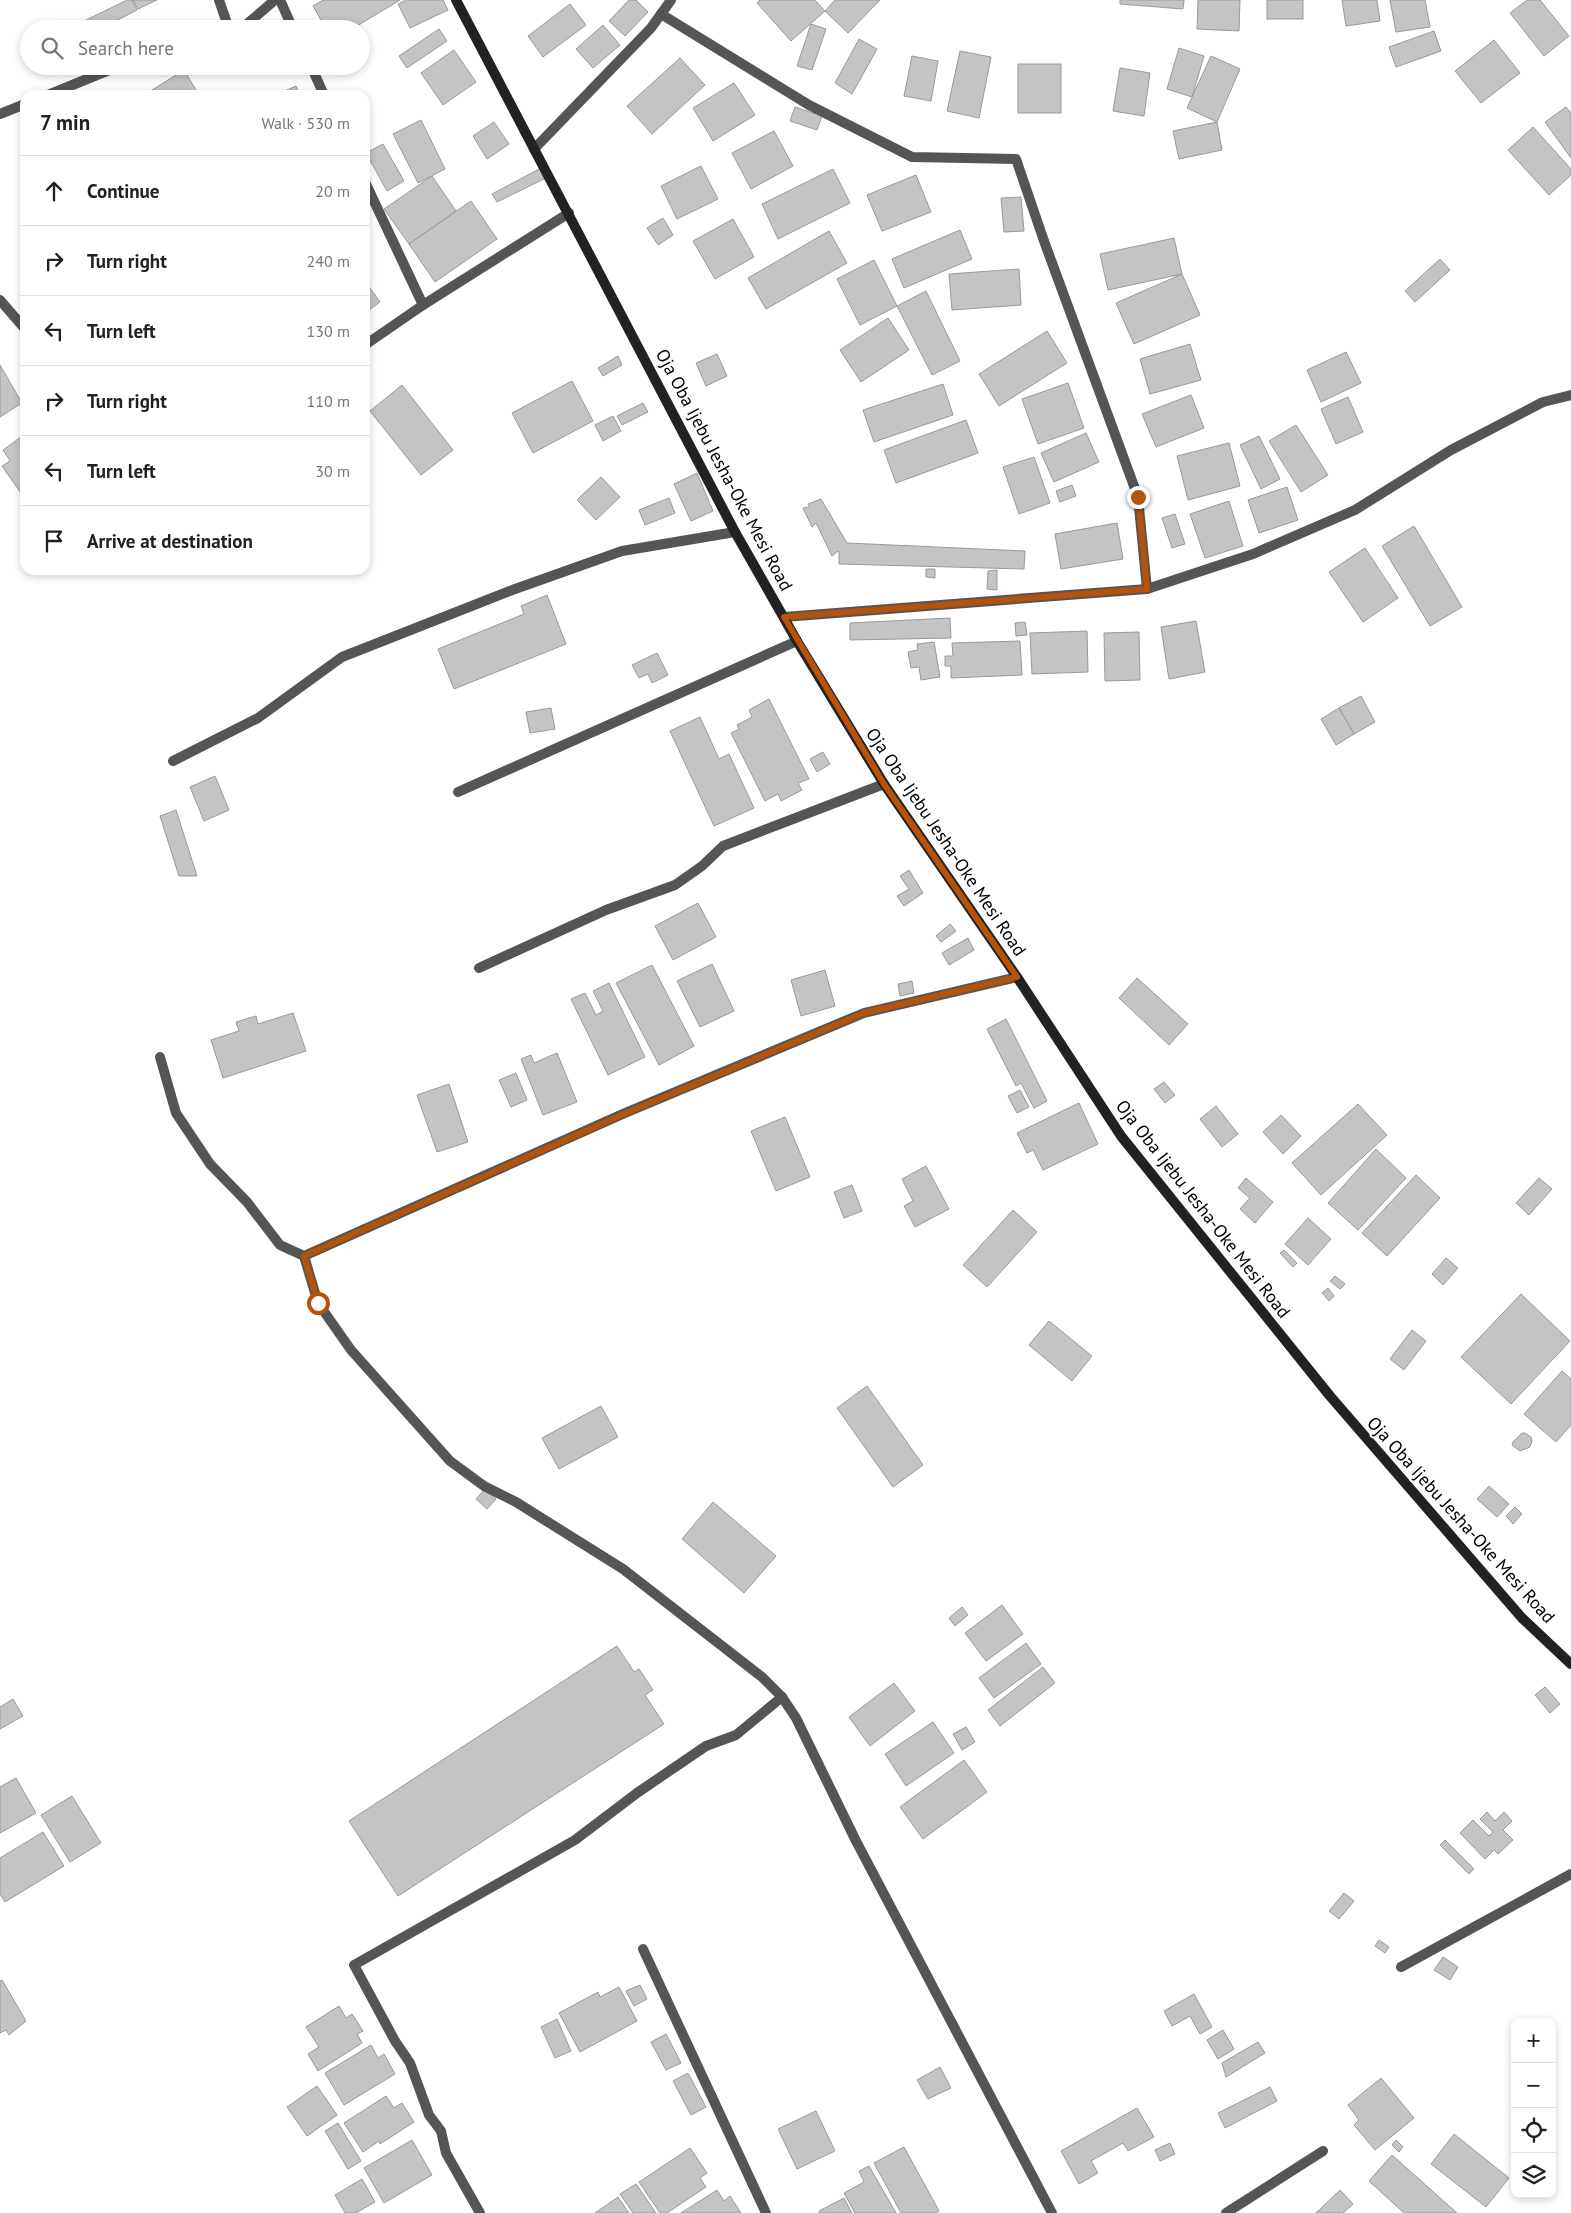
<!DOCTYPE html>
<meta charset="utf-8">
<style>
:root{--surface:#fff;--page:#f2f2f2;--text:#202124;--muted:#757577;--line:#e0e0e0}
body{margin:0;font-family:"PT Sans",sans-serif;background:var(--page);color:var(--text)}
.controls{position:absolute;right:15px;bottom:15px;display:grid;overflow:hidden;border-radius:10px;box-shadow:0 2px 8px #0003}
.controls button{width:45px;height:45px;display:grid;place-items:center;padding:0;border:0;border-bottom:1px solid var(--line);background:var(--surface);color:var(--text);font:25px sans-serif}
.stop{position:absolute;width:15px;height:15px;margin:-11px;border:4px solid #b45309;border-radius:50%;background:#fff}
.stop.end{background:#b45309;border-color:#fff;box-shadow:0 1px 5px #0008}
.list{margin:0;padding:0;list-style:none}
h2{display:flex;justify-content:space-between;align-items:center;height:65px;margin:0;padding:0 20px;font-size:21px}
h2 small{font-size:16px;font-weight:400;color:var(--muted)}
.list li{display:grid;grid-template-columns:32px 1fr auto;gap:15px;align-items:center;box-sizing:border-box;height:70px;padding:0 20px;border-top:1px solid var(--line)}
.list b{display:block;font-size:19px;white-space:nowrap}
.list em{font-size:16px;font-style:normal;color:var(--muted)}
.icon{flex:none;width:28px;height:28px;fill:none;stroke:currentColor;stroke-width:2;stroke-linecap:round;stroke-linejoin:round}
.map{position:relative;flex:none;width:1571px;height:2213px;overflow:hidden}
.search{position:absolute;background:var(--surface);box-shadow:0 2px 8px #0003;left:20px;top:20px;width:350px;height:55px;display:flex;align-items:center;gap:12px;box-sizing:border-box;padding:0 18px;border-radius:28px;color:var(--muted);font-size:19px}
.panel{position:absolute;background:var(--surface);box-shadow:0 2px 8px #0003;left:20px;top:90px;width:350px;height:485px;border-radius:15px}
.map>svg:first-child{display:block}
.building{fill:#c4c4c4;stroke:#999}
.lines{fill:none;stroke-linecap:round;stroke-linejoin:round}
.minor{stroke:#555;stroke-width:10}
.secondary{stroke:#222;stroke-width:10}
.route{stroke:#b45309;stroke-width:6}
.labels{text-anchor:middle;stroke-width:4;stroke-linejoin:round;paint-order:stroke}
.street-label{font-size:18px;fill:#000;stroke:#fff}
</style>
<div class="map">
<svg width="1571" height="2213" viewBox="0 0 1571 2213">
<rect width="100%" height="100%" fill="#fff"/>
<g class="building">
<polygon points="127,0 132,0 137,10 100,29 80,29 78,24"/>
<polygon points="133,0 157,0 138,9"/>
<polygon points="323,0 400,0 352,29 326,29 313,6"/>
<polygon points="406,0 443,0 448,10 410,28 398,4"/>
<polygon points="629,0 636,0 648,12 625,36 609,21"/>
<polygon points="760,0 815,0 825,11 791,41 757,3"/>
<polygon points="835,0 880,0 848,33 825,11"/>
<polygon points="1120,0 1184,0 1183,9 1120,4"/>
<polygon points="1198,0 1240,0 1239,31 1197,29"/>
<rect x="1267" y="0" width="36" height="19"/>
<polygon points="1342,0 1377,0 1380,21 1346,26"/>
<polygon points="1390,0 1425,0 1430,27 1396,32"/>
<polygon points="1527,0 1540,0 1569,36 1544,56 1510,13"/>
<polygon points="570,4 586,25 543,57 528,36"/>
<polygon points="811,24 826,29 812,70 797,66"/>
<polygon points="603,25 620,45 593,68 576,49"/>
<polygon points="439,29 447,41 407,68 399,56"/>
<polygon points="1434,31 1441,51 1396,67 1389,47"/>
<polygon points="859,39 877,49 852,94 835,83"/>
<polygon points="1494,40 1520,73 1481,103 1455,71"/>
<polygon points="1179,48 1204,56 1192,97 1167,89"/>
<polygon points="454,50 476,82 443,105 421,73"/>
<polygon points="960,51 991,57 979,118 947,111"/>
<polygon points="912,56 938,61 931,101 904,96"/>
<polygon points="1211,56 1240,69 1217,122 1187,108"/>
<polygon points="680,58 705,85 652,134 627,106"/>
<rect x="1018" y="64" width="43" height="49"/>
<polygon points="1120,68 1150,73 1144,116 1113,111"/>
<polygon points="184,70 199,95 144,95"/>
<polygon points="734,83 755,115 713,141 693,108"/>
<polygon points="296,86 300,95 276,95"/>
<polygon points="795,107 822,116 817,130 790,121"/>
<polygon points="1566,107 1571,113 1571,158 1545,122"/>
<polygon points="421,120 445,169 418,183 393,134"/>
<polygon points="494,122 509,144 487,159 473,136"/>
<polygon points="1217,122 1222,150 1179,159 1173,131"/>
<polygon points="1533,127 1571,169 1571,175 1549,195 1508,150"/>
<polygon points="774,131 793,166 751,189 732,153"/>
<polygon points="383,144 404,181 387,191 366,153"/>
<polygon points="701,166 718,199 677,219 661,186"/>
<polygon points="543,167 548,177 497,202 492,194"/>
<polygon points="833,169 850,203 778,239 762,204"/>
<polygon points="916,175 931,212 882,231 867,195"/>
<polygon points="432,176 456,211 409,244 384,209"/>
<polygon points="1021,197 1024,231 1004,232 1001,198"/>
<polygon points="471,201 497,239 435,282 409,244"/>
<polygon points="663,218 673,235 658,245 647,228"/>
<polygon points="733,219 754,257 715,279 693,241"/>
<polygon points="960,230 972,259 904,288 892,259"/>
<polygon points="829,231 847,263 766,309 748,278"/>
<polygon points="1174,238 1182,274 1108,290 1100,254"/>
<polygon points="1440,259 1450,270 1415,302 1405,291"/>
<polygon points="874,260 897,306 860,325 837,279"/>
<polygon points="1019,269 1021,305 952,310 949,274"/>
<polygon points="1182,274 1200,315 1134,344 1116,303"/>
<polygon points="365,281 380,302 365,313"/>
<polygon points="926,291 960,361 932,375 897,306"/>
<polygon points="888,318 909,350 861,382 840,350"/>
<polygon points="1047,331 1067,363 999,406 979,374"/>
<polygon points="1190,344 1201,380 1150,394 1140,359"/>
<polygon points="1346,352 1361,383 1321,402 1307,370"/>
<polygon points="717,354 727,376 706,386 696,363"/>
<polygon points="618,356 622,365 603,376 598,368"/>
<polygon points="0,365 22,403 0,417"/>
<polygon points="572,381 593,421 533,453 512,413"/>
<polygon points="1068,383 1084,428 1038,444 1022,399"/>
<polygon points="943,384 953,415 874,442 863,410"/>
<polygon points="402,385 453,450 421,475 370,411"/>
<polygon points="1191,395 1204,428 1156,447 1142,414"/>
<polygon points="1348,397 1363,432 1336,444 1321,409"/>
<polygon points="643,403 648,412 622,425 617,416"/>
<polygon points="613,416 621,431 603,441 595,425"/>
<polygon points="966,420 978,453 896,483 884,450"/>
<polygon points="1296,425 1328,475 1301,492 1269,441"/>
<polygon points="1086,433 1099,462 1054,482 1041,453"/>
<polygon points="25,434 25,499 2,466 10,461 3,450"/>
<polygon points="1259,436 1280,479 1261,489 1240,445"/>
<polygon points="1229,443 1240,486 1188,500 1177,456"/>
<polygon points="1034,457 1050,503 1019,514 1003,467"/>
<polygon points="697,473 713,511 691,521 674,484"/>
<polygon points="601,477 620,497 596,520 577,500"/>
<polygon points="1072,485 1076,496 1060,502 1056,491"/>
<polygon points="1287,487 1298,520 1259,533 1248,500"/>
<polygon points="669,498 675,513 645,525 639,510"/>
<polygon points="821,499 847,543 1025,551 1024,569 839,564 839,552 838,551 832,556 816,523 812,527 803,508 810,507 808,504"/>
<polygon points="1229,501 1243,546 1205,558 1190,514"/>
<polygon points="1175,514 1185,544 1172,548 1162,518"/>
<polygon points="1117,523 1123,559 1061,569 1055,534"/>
<polygon points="1414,526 1462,607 1430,626 1382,546"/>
<polygon points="1365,548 1398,598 1363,622 1329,572"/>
<polygon points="926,569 935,569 935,578 926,577"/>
<polygon points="997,570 997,590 987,589 988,571"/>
<polygon points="547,595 566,644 454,689 438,649 524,614 521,606"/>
<polygon points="950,618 951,638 850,640 850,623"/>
<polygon points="1196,621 1205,672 1169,679 1161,627"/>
<polygon points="1025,622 1027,635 1016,636 1015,623"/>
<polygon points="1087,631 1088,672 1032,674 1030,633"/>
<polygon points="1139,632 1140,680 1105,681 1104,633"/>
<polygon points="1020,641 1022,675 951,678 951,666 945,666 945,656 953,656 952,643"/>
<polygon points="934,642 940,677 921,680 919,667 911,668 908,652 918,650 917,644"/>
<polygon points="657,653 668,675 652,683 648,674 639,678 632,665"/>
<polygon points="1361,696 1375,722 1354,734 1339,708"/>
<polygon points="769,699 809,779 798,783 802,790 781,801 778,794 765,801 731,733 739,729 737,725 752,717 749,710"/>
<polygon points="551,708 555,729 530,733 526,712"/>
<polygon points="1339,708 1354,734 1336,745 1321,719"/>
<polygon points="700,717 719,759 729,754 754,808 714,826 670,731"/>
<polygon points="823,752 830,764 817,772 810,759"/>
<polygon points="215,776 229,810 204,821 190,787"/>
<polygon points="176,810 197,876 179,876 160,816"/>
<polygon points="909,870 923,893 904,906 897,896 909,889 900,876"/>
<polygon points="698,903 716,937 673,960 655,926"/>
<polygon points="950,924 956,931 941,942 936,936"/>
<polygon points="968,938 974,950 949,965 942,953"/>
<polygon points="712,964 734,1011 700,1027 677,981"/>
<polygon points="652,965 694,1046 659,1065 616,983"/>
<polygon points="825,970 835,1006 801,1016 791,980"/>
<polygon points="1137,978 1188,1024 1169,1045 1119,998"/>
<polygon points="912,981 914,993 900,996 898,984"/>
<polygon points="609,983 645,1057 608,1075 571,999 585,993 596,1015 603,1011 593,991"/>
<polygon points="293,1013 306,1051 223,1078 211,1040 239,1031 236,1022 256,1016 258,1024"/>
<polygon points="1006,1019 1047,1101 1034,1108 1021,1083 1016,1086 987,1029"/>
<polygon points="557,1053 577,1102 543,1115 521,1059 531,1055 534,1063"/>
<polygon points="516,1073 527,1100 511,1107 499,1080"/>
<polygon points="1164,1082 1175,1095 1165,1103 1154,1089"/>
<polygon points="449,1084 468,1142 437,1152 417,1095"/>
<polygon points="1020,1090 1029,1107 1017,1113 1008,1096"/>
<polygon points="1079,1103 1098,1144 1043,1170 1033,1150 1027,1153 1017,1133"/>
<polygon points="1358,1104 1387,1135 1321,1195 1292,1163"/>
<polygon points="1216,1106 1238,1134 1222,1147 1200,1119"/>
<polygon points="1281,1115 1301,1136 1283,1154 1263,1132"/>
<polygon points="785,1117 810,1177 776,1191 751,1131"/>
<polygon points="1376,1149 1406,1178 1358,1230 1328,1203"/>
<polygon points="926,1166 949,1209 915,1227 904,1206 913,1201 902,1179"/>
<polygon points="1416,1175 1440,1198 1387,1256 1362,1233"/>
<polygon points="1246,1178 1273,1202 1255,1223 1240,1209 1250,1198 1238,1188"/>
<polygon points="1539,1178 1552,1189 1529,1215 1516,1203"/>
<polygon points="852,1185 862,1211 844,1218 834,1192"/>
<polygon points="1013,1210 1037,1232 987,1287 963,1265"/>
<polygon points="1308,1218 1331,1239 1308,1265 1285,1244"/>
<polygon points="1284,1250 1297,1263 1293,1267 1280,1253"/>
<polygon points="1446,1258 1458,1268 1443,1285 1432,1274"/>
<polygon points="1335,1276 1345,1284 1340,1289 1330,1281"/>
<polygon points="1328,1288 1334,1296 1329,1301 1322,1293"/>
<polygon points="1521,1294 1570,1341 1511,1404 1461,1357"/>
<polygon points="1049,1321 1092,1356 1072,1381 1029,1345"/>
<polygon points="1412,1330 1426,1341 1404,1370 1390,1359"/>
<polygon points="1562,1371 1571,1379 1571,1425 1556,1442 1524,1414"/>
<polygon points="867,1386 923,1465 893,1487 837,1408"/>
<polygon points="601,1406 618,1437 559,1469 542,1438"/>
<polygon points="1522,1433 1525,1433 1531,1437 1532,1441 1530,1447 1520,1451 1512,1445 1513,1442"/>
<polygon points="1489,1486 1509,1504 1497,1517 1477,1499"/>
<polygon points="485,1489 496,1499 487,1509 476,1499"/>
<polygon points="713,1502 776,1556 744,1593 682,1539"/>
<polygon points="1515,1507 1522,1514 1513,1524 1506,1516"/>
<polygon points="1002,1605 1023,1634 986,1661 965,1633"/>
<polygon points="962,1607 968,1615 955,1626 949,1618"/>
<polygon points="1026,1643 1041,1664 994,1698 979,1678"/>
<polygon points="617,1646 634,1672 639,1669 653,1690 645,1695 664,1724 398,1896 349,1821"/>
<polygon points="1043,1667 1055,1683 1000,1726 988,1710"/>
<polygon points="894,1683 915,1711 870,1746 849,1717"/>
<polygon points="1545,1687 1560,1704 1550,1713 1535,1695"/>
<polygon points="13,1699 23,1716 0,1729 0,1707"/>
<polygon points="933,1722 954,1753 906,1786 885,1754"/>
<polygon points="966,1727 975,1742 962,1750 953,1734"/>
<polygon points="964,1760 987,1792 923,1839 900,1807"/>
<polygon points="16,1778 36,1813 0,1833 0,1787"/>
<polygon points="72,1796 101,1843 70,1862 41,1815"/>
<polygon points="1487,1812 1495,1821 1504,1812 1512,1821 1503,1830 1513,1840 1498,1854 1494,1850 1485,1859 1460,1833 1473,1820 1489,1836 1493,1832 1480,1819"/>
<polygon points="43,1832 64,1866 5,1902 0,1894 0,1858"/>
<polygon points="1445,1840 1474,1869 1469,1874 1440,1845"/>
<polygon points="1344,1893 1354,1901 1339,1919 1329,1911"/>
<polygon points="1379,1940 1389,1947 1385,1953 1375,1946"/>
<polygon points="1443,1957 1458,1967 1450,1980 1434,1970"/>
<polygon points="2,1980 26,2021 9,2035 6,2030 0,2033 0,1981"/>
<polygon points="640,1985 647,1999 634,2006 626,1991"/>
<polygon points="619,1987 637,2021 580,2052 559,2013 598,1992 600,1997"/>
<polygon points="1194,1994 1212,2027 1200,2034 1190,2016 1172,2026 1164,2011"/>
<polygon points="339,2006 346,2018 352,2014 363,2031 357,2034 362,2043 318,2071 308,2054 319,2047 306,2027"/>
<polygon points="557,2019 571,2051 555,2058 541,2027"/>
<polygon points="1223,2030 1234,2049 1218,2059 1207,2040"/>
<polygon points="666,2034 681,2063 666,2070 651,2042"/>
<polygon points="1258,2042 1265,2053 1226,2077 1222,2063"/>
<polygon points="371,2045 378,2058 384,2054 395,2074 344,2105 325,2073"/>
<polygon points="940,2067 951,2088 928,2099 917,2080"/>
<polygon points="688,2073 706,2107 691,2115 673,2081"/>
<polygon points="1381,2078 1414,2118 1375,2150 1354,2125 1359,2120 1348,2105"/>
<polygon points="317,2086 337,2115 307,2136 287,2107"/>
<polygon points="1270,2087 1277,2101 1225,2128 1218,2113"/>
<polygon points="386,2096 394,2108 402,2103 414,2122 380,2144 379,2141 363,2152 344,2123"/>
<polygon points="1137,2108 1154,2137 1128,2151 1123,2143 1091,2161 1098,2173 1079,2184 1061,2151"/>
<polygon points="816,2111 835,2151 797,2169 778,2129"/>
<polygon points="338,2123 361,2161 348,2169 325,2131"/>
<polygon points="1454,2134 1509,2178 1486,2207 1431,2164"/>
<polygon points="412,2140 432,2175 384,2203 364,2168"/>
<polygon points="1396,2140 1403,2147 1399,2152 1392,2145"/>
<polygon points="1170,2143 1175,2154 1160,2161 1155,2150"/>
<polygon points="904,2147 939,2211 935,2213 901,2213 874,2163"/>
<polygon points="690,2148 707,2173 700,2178 706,2187 667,2213 660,2213 639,2182"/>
<polygon points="1392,2155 1457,2213 1404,2213 1369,2181"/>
<polygon points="869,2166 896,2213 855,2213 844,2193 864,2182 859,2171"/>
<polygon points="362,2179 375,2202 356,2213 345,2213 335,2195"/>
<polygon points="636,2184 656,2213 633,2213 620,2194"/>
<polygon points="717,2190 724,2201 730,2196 741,2213 681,2213"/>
<polygon points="1340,2190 1353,2204 1343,2213 1316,2213"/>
<polygon points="618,2197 629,2213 595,2213"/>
<polygon points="844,2198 852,2213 820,2213 819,2211"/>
</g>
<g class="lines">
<g class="minor">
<polyline points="219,0 229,29"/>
<polyline points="280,0 293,29"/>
<polyline points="661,14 809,105 912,157 1016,159 1044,241 1138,497 1147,589"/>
<polyline points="241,29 275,0"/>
<polyline points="311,66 324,95"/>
<polyline points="48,95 119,66"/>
<polyline points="0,114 25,104"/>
<polyline points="534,149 651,28 671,0"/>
<polyline points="365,182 423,305"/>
<polyline points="0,300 25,329"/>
<polyline points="365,345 423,305 569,213"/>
<polyline points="784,617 1147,589 1253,554 1355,510 1451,450 1543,402 1571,395"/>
<polyline points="173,761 258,718 342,657 515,589 622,551 735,532"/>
<polyline points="458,792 797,641"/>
<polyline points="479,968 606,910 675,885 702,866 723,846 884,784"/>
<polyline points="160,1057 176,1113 210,1164 247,1202 280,1245 304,1256 625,1113 864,1013 1017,977"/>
<polyline points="304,1256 318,1303 351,1350 450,1461 484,1486 516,1502 623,1569 762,1677 782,1697 796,1718 856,1841 1052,2213"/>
<polyline points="643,1949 766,2213"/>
<polyline points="1401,1967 1571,1874"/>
<polyline points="480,2213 446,2153 441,2131 429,2115 410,2063 395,2041 354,1965 575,1840 637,1793 706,1746 736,1735 782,1697"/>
<polyline points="1226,2213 1323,2151"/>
</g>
<polyline class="secondary" points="456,0 735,532 797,641 884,784 1017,977 1121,1136 1330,1396 1522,1618 1571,1664"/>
</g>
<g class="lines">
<polyline class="route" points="318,1303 304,1256 626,1113 864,1013 1017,977 884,784 784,617 1147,589 1138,497"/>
</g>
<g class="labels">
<g class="street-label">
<text transform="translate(724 470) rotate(62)" y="6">Oja Oba Ijebu Jesha-Oke Mesi Road</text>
<text transform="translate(946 842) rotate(56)" y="6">Oja Oba Ijebu Jesha-Oke Mesi Road</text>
<text transform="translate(1203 1209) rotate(52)" y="6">Oja Oba Ijebu Jesha-Oke Mesi Road</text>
<text transform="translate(1461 1520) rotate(48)" y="6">Oja Oba Ijebu Jesha-Oke Mesi Road</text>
</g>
</g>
</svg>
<div class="controls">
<button>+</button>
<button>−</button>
<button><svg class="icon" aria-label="locate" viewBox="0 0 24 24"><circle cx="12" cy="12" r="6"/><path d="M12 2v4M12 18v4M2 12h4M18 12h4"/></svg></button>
<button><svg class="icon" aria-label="layers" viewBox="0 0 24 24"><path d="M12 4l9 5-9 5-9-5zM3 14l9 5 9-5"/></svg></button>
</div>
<div class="stop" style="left:318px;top:1303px"></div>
<div class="stop end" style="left:1138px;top:497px"></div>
<div class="search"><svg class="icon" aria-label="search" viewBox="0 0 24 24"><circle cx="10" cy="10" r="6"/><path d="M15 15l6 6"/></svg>Search here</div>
<section class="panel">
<h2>7 min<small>Walk · 530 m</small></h2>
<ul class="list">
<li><svg class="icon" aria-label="ahead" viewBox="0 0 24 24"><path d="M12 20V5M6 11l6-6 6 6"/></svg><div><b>Continue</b></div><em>20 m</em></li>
<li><svg class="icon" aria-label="right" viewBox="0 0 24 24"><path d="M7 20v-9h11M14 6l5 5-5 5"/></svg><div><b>Turn right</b></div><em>240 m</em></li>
<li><svg class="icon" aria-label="left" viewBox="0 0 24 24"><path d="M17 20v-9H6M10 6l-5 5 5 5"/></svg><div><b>Turn left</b></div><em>130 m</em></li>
<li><svg class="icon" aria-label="right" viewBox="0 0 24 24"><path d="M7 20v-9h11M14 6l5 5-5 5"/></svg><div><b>Turn right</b></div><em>110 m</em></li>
<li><svg class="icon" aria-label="left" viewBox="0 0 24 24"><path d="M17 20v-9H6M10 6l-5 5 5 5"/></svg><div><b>Turn left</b></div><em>30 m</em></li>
<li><svg class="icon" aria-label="arrive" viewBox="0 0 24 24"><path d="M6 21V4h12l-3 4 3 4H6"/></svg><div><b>Arrive at destination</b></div></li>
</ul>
</section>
</div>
